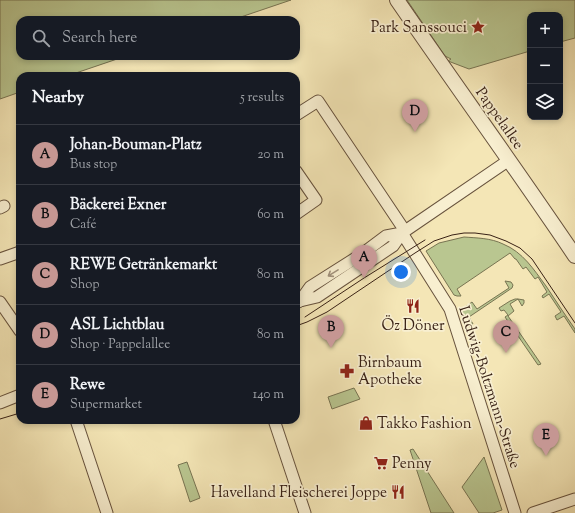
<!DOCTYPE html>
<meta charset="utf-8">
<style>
:root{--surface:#171b24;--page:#20242c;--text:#f1f3f6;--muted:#9ea1a6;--line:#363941;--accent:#c59692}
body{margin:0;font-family:"Sorts Mill Goudy",serif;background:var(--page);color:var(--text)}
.controls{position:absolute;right:12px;top:12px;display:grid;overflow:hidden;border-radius:8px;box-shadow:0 2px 6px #0003}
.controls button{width:36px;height:36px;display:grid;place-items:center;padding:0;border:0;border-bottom:1px solid var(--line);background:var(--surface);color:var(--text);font:20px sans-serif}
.you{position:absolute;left:401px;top:272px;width:14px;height:14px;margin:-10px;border:3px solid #fff;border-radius:50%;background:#1a73e8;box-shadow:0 0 0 6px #1a73e833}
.badge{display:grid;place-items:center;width:26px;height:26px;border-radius:50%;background:var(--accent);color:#111;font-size:13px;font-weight:700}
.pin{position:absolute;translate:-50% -33px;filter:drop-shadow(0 1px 2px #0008)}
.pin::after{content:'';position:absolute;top:21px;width:14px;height:12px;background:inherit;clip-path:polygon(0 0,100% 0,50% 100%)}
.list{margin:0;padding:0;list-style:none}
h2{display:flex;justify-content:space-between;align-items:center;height:52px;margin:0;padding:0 16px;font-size:17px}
h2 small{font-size:13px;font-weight:400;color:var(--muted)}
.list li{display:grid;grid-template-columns:26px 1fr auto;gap:12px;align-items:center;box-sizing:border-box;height:60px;padding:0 16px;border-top:1px solid var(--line)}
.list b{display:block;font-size:15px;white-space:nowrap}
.list p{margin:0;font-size:13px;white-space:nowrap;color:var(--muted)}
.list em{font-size:13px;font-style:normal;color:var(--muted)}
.icon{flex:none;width:22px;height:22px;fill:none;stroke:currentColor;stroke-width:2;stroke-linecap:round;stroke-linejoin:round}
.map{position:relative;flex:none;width:575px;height:513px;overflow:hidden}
.search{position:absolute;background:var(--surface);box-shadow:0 2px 6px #0003;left:16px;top:16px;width:284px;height:44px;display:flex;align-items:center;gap:10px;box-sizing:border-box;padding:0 14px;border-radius:12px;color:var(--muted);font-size:15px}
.panel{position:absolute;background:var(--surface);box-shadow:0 2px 6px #0003;left:16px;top:72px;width:284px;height:352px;border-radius:12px}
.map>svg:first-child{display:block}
.green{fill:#b9c690;stroke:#787452}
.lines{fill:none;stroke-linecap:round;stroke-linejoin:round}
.minor-casing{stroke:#67523d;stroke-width:13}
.tertiary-casing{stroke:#67523d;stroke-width:16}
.minor{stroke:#f8efd0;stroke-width:11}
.tertiary{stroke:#f8efd0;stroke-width:14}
.tram{stroke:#382115;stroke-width:1}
.oneway{stroke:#a2927c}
.labels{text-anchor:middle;stroke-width:3.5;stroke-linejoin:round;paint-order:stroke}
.poi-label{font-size:15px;fill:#382115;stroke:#f8efd0;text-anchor:start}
.street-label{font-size:15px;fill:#382115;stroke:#f8efd0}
</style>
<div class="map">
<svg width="575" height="513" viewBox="0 0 575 513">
<rect width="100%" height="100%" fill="#f4e6b6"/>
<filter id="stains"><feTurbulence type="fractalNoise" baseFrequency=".005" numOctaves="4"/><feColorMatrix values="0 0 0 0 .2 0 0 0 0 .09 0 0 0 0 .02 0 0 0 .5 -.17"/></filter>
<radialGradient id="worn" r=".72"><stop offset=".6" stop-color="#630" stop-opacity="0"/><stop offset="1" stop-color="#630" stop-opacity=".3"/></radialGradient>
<g class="green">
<polygon points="0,0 291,0 232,20 20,20 20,56 126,56 67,76 20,76 20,92 0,99"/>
<polygon points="407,0 575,0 575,38 560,42 560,15 530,15 530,51 469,69 448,61 451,59 445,56"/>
<path d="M464,237C477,238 491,238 503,244C523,252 534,270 546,286C556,301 565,315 575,329V333L564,316L557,320L555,316L561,312L549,294L543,298L542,296L547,292L538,277L535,279L526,267L523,269L516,259H515L510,253L457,289L461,296H457L454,295L426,251L439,243Z"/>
<polygon points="505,281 511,282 513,285 512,288 469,317 473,324 469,327 462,317 460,312 461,310 472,302 477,309 509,288"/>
<polygon points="515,299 518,299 524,300 524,303 522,306 518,299 510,304 514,311 508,316 541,364 538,365 505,317 508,315 504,310 501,311 499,308 510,301"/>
<polygon points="354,388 360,399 332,409 328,397"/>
<polygon points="413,449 454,513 431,513 410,450"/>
<polygon points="484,457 502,510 493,513 479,513 462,487"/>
<polygon points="187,462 200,498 190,502 178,465"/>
</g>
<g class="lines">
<defs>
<g id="minor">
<polyline points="296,115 318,101 405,231"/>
<polyline points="296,171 316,200 296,214"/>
<polyline points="0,208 4,206"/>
<polyline points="402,233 450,309 515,513"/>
<polyline points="0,259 20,252"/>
<polyline points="300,301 310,287 362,254 386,236 402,233"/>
<polyline points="0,302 20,331"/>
<polyline points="296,303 300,301 317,297 393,246 402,233 405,231 509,160"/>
<polyline points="0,403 20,395"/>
<polyline points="76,420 107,513"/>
<polyline points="274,420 305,513"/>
<polyline points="533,513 575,499"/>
</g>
<path id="tertiary" d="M397,0C456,86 517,170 575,256"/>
</defs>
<use href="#minor" class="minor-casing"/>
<use href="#tertiary" class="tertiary-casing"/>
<use href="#minor" class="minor"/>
<use href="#tertiary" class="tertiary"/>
<g class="tram">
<polyline points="305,317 364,278 425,240"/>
<polyline points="296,326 307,322 327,312 415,253 434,241 452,235 464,233 475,233 490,235 506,241 520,248 532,259 575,323"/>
<polyline points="0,419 20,413"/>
</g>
</g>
<defs><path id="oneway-shaft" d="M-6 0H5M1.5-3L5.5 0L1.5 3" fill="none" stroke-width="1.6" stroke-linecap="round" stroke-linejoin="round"/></defs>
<use class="oneway" href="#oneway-shaft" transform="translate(333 273) rotate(148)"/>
<defs>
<symbol id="sight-bare" viewBox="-9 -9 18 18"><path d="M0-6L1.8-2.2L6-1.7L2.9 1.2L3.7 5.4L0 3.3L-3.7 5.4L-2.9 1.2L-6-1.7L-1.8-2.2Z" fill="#8f2418" stroke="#f8efd0" stroke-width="2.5" paint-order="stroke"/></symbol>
<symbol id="restaurant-bare" viewBox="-9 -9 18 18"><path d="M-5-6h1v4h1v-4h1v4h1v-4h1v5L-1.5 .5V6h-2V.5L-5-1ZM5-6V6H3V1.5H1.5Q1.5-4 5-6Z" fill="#8f2418" stroke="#f8efd0" stroke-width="2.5" paint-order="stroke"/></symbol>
<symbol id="pharmacy-bare" viewBox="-9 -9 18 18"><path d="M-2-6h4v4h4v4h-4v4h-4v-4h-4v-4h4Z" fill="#8f2418" stroke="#f8efd0" stroke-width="2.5" paint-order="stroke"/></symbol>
<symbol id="shop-bare" viewBox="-9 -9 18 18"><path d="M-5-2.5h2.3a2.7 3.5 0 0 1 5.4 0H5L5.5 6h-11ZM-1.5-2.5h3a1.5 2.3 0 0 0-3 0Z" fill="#8f2418" stroke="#f8efd0" stroke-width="2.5" paint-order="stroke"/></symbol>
<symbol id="supermarket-bare" viewBox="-9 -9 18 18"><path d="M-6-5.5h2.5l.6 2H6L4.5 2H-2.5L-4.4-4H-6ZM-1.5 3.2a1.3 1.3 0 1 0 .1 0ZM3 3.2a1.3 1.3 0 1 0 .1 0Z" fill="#8f2418" stroke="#f8efd0" stroke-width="2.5" paint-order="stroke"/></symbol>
</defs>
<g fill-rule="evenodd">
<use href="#sight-bare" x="468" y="17" width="20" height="20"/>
<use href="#restaurant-bare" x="403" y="296" width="20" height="20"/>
<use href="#pharmacy-bare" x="337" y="361" width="20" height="20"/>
<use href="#shop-bare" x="356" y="413" width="20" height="20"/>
<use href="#supermarket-bare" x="371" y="453" width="20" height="20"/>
<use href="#restaurant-bare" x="388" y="482" width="20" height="20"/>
</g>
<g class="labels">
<g class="poi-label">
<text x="467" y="32" text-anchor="end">Park Sanssouci</text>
<text x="413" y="330" text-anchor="middle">Öz Döner</text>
<text x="358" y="367">Birnbaum<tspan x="358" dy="17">Apotheke</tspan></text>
<text x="377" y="428">Takko Fashion</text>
<text x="392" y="468">Penny</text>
<text x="387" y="497" text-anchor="end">Havelland Fleischerei Joppe</text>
</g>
<g class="street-label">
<text transform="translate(500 118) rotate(55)" y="5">Pappelallee</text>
<text transform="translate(490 387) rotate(72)" y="5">Ludwig-Boltzmann-Straße</text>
</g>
</g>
<rect width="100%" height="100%" filter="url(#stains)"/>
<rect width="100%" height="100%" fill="url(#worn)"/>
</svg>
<div class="controls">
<button>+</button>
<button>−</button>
<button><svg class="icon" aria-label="layers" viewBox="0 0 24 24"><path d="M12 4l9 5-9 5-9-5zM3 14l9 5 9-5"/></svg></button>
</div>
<div class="you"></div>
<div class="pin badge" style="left:364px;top:278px">A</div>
<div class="pin badge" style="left:331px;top:348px">B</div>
<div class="pin badge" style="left:506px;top:353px">C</div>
<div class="pin badge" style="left:415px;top:132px">D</div>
<div class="pin badge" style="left:546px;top:456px">E</div>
<div class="search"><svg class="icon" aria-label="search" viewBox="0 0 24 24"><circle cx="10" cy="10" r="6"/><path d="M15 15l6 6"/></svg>Search here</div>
<section class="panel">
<h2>Nearby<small>5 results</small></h2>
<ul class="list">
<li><span class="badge">A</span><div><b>Johan-Bouman-Platz</b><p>Bus stop</p></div><em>20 m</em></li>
<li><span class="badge">B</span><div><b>Bäckerei Exner</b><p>Café</p></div><em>60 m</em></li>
<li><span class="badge">C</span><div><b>REWE Getränkemarkt</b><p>Shop</p></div><em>80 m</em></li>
<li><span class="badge">D</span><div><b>ASL Lichtblau</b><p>Shop · Pappelallee</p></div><em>80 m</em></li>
<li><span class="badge">E</span><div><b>Rewe</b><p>Supermarket</p></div><em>140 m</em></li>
</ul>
</section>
</div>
